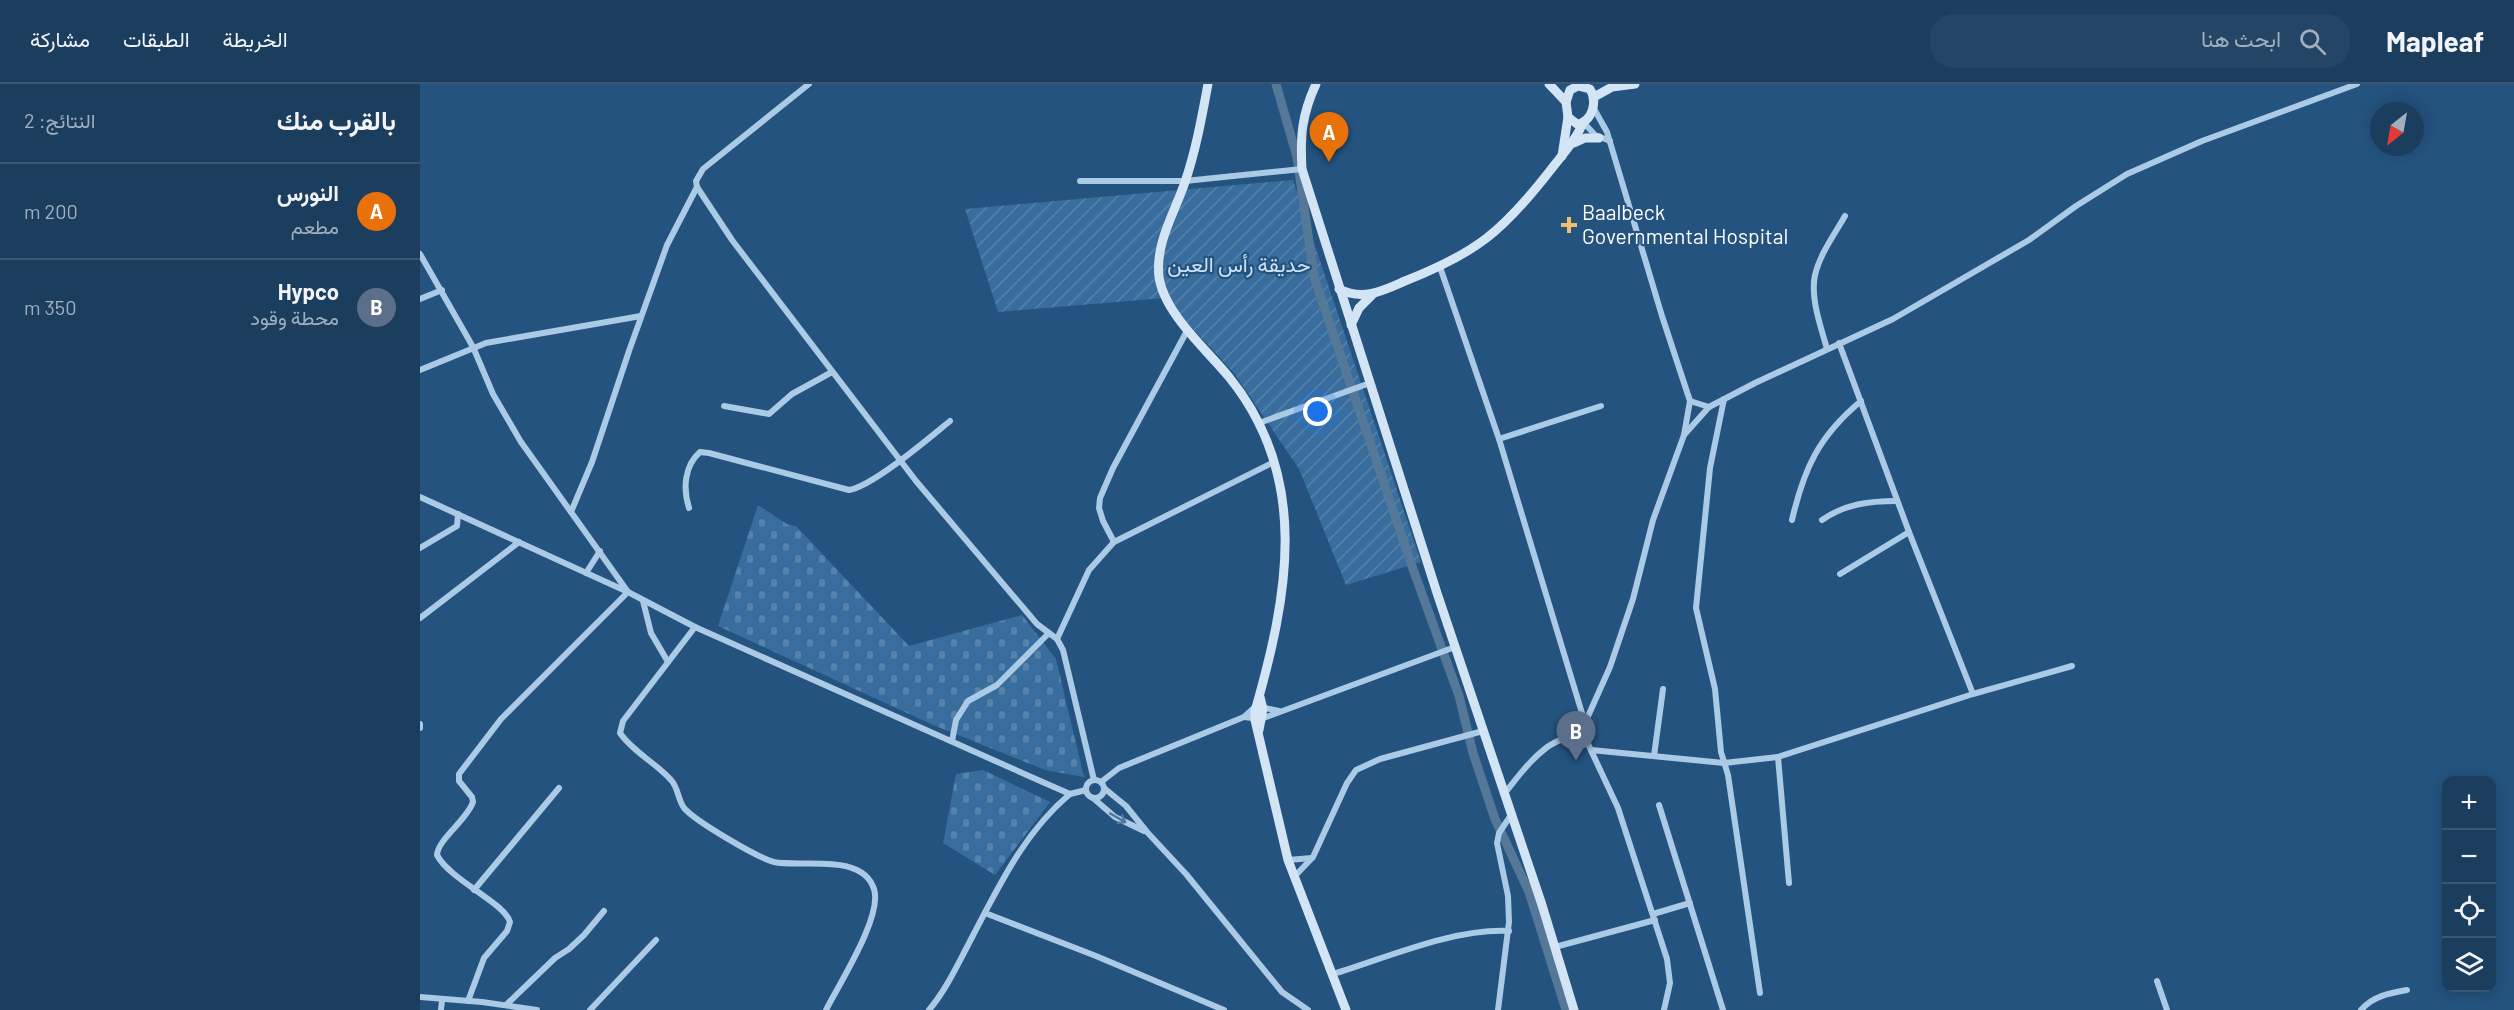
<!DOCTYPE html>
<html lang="ar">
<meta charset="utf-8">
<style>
:root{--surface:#1b3e5f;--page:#244565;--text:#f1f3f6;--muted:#a0aebd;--line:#395774;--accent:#e797bd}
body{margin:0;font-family:Barlow,Vazirmatn,sans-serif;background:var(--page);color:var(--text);direction:rtl}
.controls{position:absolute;right:18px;bottom:18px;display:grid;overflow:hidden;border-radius:12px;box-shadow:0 3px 15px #0003}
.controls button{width:54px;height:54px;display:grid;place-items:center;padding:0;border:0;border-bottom:2px solid var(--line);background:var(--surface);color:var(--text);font:30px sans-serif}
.compass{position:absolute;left:1950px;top:18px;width:54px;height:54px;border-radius:50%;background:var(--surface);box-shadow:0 3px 15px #0003;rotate:211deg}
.you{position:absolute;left:898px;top:328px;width:21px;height:21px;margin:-15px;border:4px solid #fff;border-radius:50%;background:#1a73e8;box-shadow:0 0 0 9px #1a73e833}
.badge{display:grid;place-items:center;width:39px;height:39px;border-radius:50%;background:var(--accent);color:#fff;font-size:20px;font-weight:700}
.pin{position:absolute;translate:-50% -50px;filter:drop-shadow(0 2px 3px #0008)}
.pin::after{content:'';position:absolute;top:32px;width:21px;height:18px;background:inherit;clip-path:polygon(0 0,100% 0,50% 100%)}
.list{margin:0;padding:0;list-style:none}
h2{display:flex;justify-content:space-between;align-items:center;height:78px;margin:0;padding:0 24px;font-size:26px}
h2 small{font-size:20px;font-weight:400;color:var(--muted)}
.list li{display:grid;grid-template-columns:39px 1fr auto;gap:18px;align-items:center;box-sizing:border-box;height:96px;padding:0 24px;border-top:2px solid var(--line)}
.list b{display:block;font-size:22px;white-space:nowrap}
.list p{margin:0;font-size:20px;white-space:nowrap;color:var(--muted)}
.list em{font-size:20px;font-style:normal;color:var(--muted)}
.icon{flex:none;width:33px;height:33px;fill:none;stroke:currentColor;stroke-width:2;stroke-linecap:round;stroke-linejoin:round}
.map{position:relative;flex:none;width:2094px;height:926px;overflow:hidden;direction:ltr}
header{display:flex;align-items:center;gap:36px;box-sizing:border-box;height:84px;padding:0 30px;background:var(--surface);border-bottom:2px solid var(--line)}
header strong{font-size:28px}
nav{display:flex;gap:33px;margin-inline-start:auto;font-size:21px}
.search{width:420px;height:54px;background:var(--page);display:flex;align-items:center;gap:15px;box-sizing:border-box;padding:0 21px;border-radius:24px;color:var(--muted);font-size:22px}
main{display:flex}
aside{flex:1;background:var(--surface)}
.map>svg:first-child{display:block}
.cemetery{fill:url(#cemetery-stones)}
.garden{fill:url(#garden-furrows)}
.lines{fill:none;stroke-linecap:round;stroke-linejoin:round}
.canal{stroke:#567898;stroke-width:9}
.street{stroke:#aacae6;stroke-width:6}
.secondary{stroke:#d3e5f5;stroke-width:9}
.oneway{stroke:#4c779e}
.poi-dot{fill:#f1c06d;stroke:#24537f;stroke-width:2}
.labels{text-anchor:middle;stroke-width:4.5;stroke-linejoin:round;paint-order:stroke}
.poi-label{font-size:21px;fill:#fff;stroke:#24537f;text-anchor:start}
.park-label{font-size:21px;fill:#cde2f5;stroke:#24537f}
</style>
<header>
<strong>Mapleaf</strong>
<div class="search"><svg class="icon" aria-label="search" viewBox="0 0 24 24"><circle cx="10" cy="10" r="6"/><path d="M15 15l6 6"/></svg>ابحث هنا</div>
<nav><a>الخريطة</a><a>الطبقات</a><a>مشاركة</a></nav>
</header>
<main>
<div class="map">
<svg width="2094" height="926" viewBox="0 0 2094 926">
<defs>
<pattern id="cemetery-stones" width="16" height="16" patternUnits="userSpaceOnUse" patternTransform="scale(1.5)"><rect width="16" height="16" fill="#386d9d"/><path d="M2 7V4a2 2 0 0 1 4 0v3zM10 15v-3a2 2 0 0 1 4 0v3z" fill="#5683ac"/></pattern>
<pattern id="garden-furrows" width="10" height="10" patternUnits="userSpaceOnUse" patternTransform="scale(1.5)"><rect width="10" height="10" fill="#386d9d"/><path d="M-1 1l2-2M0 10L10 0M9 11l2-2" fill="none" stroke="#5683ac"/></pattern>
</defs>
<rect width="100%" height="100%" fill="#24537f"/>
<g class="cemetery">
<polygon points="338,421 367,440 376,442 489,562 602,531 636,575 664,693 625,686 513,641 298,542"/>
<polygon points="563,686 630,718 575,791 523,759 536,690"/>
</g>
<polygon class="garden" points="873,96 1001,478 926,501 879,385 814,289 744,214 578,228 545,125"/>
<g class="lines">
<polyline class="canal" points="856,0 877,73 894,193 993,485 1039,612 1053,669 1075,735 1109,808 1146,926"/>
<g class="street">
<polyline points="389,0 283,85 276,97 277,103 312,156 496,397 617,540 637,555 643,566 674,696"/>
<polyline points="1164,39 1175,51 1190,57"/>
<polyline points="660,97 765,97 882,85"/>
<path d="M0,170L53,263L73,310L101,358L208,508L81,635L39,690V697L52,713L53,718C47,736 18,755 17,771C30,796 85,819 90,838L87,847L64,874L48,917"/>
<polyline points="1020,183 1079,355 1165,639"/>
<polyline points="0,215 22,206"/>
<polyline points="1419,259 1489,448 1553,610"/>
<path d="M1407,265C1401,243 1390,214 1395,191C1400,170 1414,151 1425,132"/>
<polyline points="0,286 66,259 221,232"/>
<polyline points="1304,315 1290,384 1276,524 1295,605 1301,668 1308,691 1340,909"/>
<polyline points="1270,317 1289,323"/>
<polyline points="304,322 349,330 372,310 412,288"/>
<polyline points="839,339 950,299"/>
<polyline points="1264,351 1289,323 1335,299 1473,235 1609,156 1656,122 1707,90 1782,57 1937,0"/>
<polyline points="1079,355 1181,322"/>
<polyline points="0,413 208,508 275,543 618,696 650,710 666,706"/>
<path d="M269,424C263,405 264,382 280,368L289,369L429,406C453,402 509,354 530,337"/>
<polyline points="151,428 172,378 209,267 247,161 277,103"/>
<path d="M1372,436C1384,384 1399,352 1441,317"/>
<path d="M1402,436C1425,420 1449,417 1477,417"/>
<polyline points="694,458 683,437 679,424 680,414 693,384 768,245"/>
<polyline points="0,464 37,442 38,430"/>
<polyline points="166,489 180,467"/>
<polyline points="1420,490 1489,448"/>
<polyline points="223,517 231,549 248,578"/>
<polyline points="0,534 99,458"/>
<path d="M275,543L203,637L200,649C213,668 236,679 251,696C258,703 258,716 264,724C275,737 338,774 354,778C382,784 442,768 454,805C463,832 419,900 406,926"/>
<polyline points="637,555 669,486 694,458 854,378"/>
<polyline points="824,633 841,635 1035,563"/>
<polyline points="0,640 0,644"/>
<polyline points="1161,645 1198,724 1247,875 1250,899 1244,926"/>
<polyline points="532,657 536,636 548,617 577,601 629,549"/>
<polyline points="1171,666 1304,679 1358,673 1553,610 1652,582"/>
<polyline points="1234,672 1243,605"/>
<polyline points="1358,673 1369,799"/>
<circle cx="675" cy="705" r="9"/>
<polyline points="681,698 699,684 824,633 836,622 859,627"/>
<polyline points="684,704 706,722 727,748 766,790 862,908 888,926"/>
<path d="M1084,710C1097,694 1109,677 1126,664C1138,655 1157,651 1165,639L1190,583L1213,515L1233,436L1264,351L1270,317L1242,232L1187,48L1173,23"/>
<polyline points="673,714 695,733 724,747"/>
<polyline points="1239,721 1303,926"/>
<polyline points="868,776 892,774"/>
<polyline points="874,793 893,773 927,699 936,686 960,675 1063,647"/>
<polyline points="54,806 139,704"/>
<polyline points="565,829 676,872 804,926"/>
<polyline points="1233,830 1270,819"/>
<polyline points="1135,863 1235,836"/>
<path d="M913,890C966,874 1034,844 1089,847"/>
<polyline points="1737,897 1747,926"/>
<polyline points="0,913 62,918 117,926"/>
<polyline points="86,921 135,874 149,865 164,851 184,827"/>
<polyline points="21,926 22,916"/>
<polyline points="170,926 236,856"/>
<path d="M509,926C525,907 536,884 547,863C576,808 602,750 650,710"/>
<polyline points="1078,926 1089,838 1088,812 1077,759 1079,749 1091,731"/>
<path d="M1941,926C1953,912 1970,909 1987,906"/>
</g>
<g class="secondary">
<path d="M788,0C782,32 776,66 765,98C755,128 735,159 739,193C744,229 786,265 809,293C891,394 868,512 835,627V636L868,776L926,926"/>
<path d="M896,0C882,30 880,52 882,85L1017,509L1122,821L1154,926"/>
<polyline points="1129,0 1146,18"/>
<path d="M1158,2L1170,5C1178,18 1172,38 1157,40L1148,33L1146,18L1150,6Z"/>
<polyline points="1174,13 1192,3 1215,0"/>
<polyline points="1154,59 1165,54 1179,54"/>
<polyline points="1142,72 1148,33"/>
<path d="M919,205C943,217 962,207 985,197C1056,169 1082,148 1129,88C1141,72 1155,58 1163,39"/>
<polyline points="931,241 939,224 952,211"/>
<polyline points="839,646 843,625 840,613"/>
</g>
</g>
<defs><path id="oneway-shaft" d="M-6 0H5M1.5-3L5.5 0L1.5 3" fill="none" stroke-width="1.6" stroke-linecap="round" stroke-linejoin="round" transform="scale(1.5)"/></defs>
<use class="oneway" href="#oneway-shaft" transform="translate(698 734) rotate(30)"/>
<path class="poi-dot" d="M1146 132h6v6h6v6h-6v6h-6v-6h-6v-6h6z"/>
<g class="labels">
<g class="poi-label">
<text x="1162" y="136">Baalbeck<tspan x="1162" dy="24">Governmental Hospital</tspan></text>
</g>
<g class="park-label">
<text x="819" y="188">حديقة رأس العين</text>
</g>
</g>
</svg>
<div class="controls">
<button>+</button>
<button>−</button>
<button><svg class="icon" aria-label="locate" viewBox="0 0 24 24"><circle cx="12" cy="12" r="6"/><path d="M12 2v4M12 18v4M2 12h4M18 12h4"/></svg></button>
<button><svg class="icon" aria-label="layers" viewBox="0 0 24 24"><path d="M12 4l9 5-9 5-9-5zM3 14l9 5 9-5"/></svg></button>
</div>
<svg class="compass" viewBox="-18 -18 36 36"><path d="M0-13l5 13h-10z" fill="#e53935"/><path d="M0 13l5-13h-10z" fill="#a0aebd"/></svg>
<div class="you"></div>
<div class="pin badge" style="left:909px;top:78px;background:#e8710a">A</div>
<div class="pin badge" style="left:1156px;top:677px;background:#5c6f8a">B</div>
</div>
<aside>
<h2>بالقرب منك<small>النتائج: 2</small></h2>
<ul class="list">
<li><span class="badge" style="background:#e8710a">A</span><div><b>النورس</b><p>مطعم</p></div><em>200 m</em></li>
<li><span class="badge" style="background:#5c6f8a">B</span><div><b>Hypco</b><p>محطة وقود</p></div><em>350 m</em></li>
</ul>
</aside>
</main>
